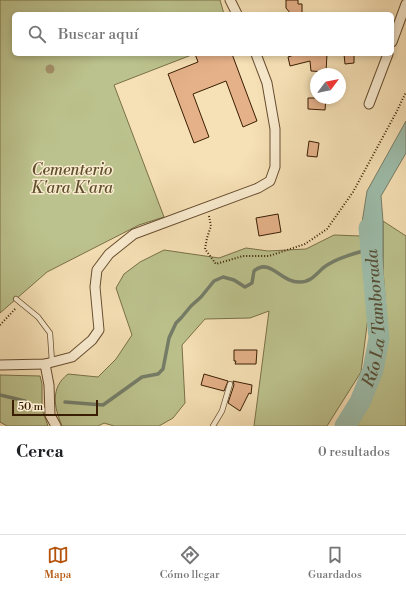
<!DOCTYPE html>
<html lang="es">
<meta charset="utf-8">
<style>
:root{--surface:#fff;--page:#f2f2f2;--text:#202124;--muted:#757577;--line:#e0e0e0;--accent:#b45309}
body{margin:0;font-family:"Libre Bodoni",serif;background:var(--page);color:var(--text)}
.compass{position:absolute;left:310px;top:68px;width:36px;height:36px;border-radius:50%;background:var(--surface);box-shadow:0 2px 6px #0003;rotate:58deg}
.scale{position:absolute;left:12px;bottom:10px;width:86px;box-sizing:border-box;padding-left:4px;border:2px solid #391e03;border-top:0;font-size:11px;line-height:14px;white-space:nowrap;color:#391e03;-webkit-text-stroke:3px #f9ebcf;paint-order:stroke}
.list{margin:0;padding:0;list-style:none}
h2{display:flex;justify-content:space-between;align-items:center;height:52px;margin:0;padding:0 16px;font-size:17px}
h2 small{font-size:13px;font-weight:400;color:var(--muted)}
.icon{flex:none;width:22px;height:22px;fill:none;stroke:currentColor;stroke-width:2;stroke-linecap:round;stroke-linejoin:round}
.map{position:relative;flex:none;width:406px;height:426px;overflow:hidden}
.search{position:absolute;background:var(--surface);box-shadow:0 2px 6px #0003;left:12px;right:12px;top:12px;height:44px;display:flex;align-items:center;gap:10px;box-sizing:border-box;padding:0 14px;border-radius:6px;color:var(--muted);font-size:15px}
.sheet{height:108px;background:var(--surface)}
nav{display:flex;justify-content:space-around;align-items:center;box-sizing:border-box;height:56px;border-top:1px solid var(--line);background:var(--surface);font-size:11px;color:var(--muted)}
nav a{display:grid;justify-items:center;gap:2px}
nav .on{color:var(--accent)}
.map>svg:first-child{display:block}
.green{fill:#bcc28d;stroke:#7a7048}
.water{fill:#9dbdab;stroke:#757d68}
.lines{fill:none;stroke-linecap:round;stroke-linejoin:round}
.stream{stroke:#757d68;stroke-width:3.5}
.river{stroke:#9dbdab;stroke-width:21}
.building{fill:#e5b189;stroke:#391e03}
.lane-casing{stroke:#684e30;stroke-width:6}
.street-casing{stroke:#684e30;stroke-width:11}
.path{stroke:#391e03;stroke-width:2;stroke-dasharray:1 2;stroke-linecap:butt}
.lane{stroke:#f9ebcf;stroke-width:4.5}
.street{stroke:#f9ebcf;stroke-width:9}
.tree{fill:#a4906a}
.labels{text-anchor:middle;stroke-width:3;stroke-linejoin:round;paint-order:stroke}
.park-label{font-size:16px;font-style:italic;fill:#604f2c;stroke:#f9ebcf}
.water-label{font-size:17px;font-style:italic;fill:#574e35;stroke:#f9ebcf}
</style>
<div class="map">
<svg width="406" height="426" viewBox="0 0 406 426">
<rect width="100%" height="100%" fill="#f6e0b5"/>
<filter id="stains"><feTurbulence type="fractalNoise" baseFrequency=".005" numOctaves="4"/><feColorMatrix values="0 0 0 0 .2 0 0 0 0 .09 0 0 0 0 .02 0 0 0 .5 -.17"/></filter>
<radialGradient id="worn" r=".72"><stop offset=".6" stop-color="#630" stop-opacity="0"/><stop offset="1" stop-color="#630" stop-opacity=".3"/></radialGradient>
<g class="green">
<polygon points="0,0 220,0 224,14 14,14 14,54 194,54 114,85 164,217 139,225 47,272 0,313"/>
<polygon points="383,221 406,236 406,426 356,426 383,365 387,324 383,269"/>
<path d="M334,235L361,236L369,310L361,372L327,426H254L269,311L250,318L205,319L182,345L185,403L173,418L159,426H114L104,423L98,426H62C54,407 50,388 68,374L98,377L116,359L132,335L116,288L124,274L140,262L164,250L219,258L246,248L268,251L306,249Z"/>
<polygon points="0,375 40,376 42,384 42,409 48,426 7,426 0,422"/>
</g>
<polygon class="water" points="406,121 406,153 381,196 383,221 383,269 362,245 361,229 367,191"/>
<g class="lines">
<g class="stream">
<polyline points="0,395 25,401"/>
<path d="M65,402L103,405L142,377L158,374L163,369L169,338L176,323L181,318L191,306L201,297L214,281L223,277L234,280L245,287L252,283L254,271C270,257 281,283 300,282C311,282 316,274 323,268C336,258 354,254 369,249"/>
</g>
<path class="river" id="s1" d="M345,426L360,402L373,370L379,338L369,228"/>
</g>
<g class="building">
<polygon points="286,0 298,0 298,4 302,4 302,14 291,14 286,8"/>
<polygon points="195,54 232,54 257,121 243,127 226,81 193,94 209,137 194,143 168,74 198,62"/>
<polygon points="297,54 327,54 326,72 311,71 310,61 290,66 288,57"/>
<polygon points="344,54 354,54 354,63 345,64"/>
<polygon points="308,98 326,98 325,110 308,109"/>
<polygon points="309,141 319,143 317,157 307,156"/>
<polygon points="278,214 281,232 259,236 256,218"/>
<polygon points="234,350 257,350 256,364 235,364 236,361 234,361"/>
<polygon points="204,374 228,381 224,391 201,385"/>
<polygon points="233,381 252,385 251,394 249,393 240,411 228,403 234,385"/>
</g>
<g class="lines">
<defs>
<g id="lane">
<polyline points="16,299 38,317 50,333 52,362"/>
<polyline points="213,426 222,411 230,384"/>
</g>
<g id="street">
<polyline points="230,0 237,14"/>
<polyline points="392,42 406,4"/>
<polyline points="369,104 388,54"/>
<polyline points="45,364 49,385 50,415 56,426"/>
<polyline points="0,365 45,364 72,357 92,340 99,330 95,287 97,270 109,254 134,234 258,188 270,181 275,167 275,129 267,83 256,54"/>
</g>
</defs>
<use href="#lane" class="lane-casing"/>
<use href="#street" class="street-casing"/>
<g class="path">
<polyline points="209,216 211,226 207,238 205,249 216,264 243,256 269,256 305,244 327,229 353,192 397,111 406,92"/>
<polyline points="0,325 16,308"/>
</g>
<use href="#lane" class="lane"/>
<use href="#street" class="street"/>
</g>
<circle class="tree" cx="50" cy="69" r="4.5"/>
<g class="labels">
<g class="park-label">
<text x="72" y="175">Cementerio<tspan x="72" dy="18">K'ara K'ara</tspan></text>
</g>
<g class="water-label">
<text dy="6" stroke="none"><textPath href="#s1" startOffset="115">Río La Tamborada</textPath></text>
</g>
</g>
<rect width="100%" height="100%" filter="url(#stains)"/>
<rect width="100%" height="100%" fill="url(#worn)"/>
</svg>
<svg class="compass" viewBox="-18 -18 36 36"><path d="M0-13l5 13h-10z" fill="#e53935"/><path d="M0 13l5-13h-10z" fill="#757577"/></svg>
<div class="scale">50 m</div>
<div class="search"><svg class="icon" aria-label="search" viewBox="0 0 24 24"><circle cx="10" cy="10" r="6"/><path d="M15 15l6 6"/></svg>Buscar aquí</div>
</div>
<section class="sheet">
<h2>Cerca<small>0 resultados</small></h2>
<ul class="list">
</ul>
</section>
<nav>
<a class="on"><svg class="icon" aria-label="map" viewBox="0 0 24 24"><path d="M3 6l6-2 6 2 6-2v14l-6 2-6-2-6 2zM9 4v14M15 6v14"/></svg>Mapa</a>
<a><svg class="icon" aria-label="directions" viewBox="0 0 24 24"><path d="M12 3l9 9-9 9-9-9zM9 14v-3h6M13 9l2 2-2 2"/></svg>Cómo llegar</a>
<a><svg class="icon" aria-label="saved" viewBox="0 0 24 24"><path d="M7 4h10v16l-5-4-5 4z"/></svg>Guardados</a>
</nav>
